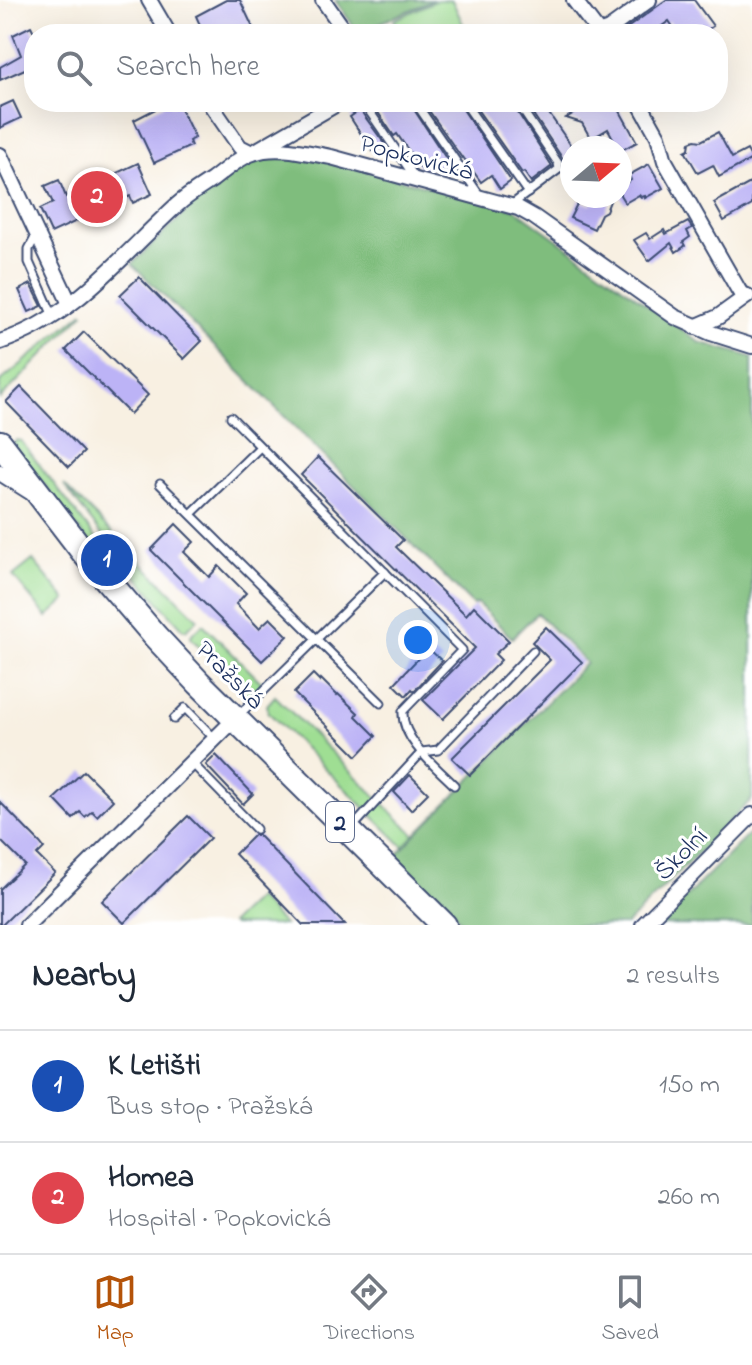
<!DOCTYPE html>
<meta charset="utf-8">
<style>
:root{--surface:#fff;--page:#f2f2f3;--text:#1f2937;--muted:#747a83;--line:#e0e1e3;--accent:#b45309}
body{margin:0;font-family:"Indie Flower",sans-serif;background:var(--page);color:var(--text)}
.compass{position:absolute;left:560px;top:136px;width:72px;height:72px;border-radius:50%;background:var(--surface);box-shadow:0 8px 32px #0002;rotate:71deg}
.you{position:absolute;left:418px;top:640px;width:28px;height:28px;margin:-20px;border:6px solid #fff;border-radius:50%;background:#1a73e8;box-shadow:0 0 0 12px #1a73e833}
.badge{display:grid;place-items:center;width:52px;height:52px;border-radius:50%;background:var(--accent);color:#fff;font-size:26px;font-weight:700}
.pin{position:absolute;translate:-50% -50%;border:4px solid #fff;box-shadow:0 2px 8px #0006}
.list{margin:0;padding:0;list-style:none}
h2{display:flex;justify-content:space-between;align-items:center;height:104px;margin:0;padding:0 32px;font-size:34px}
h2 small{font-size:26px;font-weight:400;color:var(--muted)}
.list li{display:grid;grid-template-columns:52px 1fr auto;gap:24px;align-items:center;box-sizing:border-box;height:112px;padding:0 32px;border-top:2px solid var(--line)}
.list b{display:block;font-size:30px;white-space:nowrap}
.list p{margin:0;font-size:26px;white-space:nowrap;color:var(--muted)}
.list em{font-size:26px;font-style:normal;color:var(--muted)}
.icon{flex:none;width:44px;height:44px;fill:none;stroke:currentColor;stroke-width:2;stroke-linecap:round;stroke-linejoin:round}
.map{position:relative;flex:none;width:752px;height:925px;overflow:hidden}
.search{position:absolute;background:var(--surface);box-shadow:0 8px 32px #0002;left:24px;right:24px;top:24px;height:88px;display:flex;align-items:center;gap:20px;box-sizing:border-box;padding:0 28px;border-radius:32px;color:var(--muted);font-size:30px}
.sheet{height:328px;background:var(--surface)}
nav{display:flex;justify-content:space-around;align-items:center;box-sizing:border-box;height:112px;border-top:2px solid var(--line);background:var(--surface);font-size:22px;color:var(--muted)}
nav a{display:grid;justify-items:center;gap:4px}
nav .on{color:var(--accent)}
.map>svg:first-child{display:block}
.green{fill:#9fde93;stroke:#5d8678;stroke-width:2}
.forest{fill:#7fbd7d;stroke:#4d766e;stroke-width:2}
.building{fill:#bcb3f6}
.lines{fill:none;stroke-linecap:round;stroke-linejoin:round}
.service-casing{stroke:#3c4c72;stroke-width:11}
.minor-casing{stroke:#3c4c72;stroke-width:18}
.primary-casing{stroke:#3c4c72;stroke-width:28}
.service{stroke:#fff;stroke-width:7}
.minor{stroke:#fff;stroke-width:14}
.primary{stroke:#fff;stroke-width:24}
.labels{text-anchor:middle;stroke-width:6;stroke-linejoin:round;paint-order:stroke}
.shield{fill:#fff;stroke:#5f6d8e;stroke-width:2}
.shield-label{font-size:24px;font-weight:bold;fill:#1b2f5e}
.street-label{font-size:26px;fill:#1b2f5e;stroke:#fff}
</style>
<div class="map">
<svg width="752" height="925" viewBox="0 0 752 925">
<rect width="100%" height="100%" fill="#fff"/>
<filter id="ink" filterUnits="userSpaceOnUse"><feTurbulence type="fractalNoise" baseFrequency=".0125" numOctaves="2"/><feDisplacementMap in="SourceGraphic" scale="16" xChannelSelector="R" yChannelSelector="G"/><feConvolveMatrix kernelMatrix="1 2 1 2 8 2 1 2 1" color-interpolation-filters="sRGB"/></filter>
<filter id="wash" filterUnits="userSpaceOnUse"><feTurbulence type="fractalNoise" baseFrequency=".006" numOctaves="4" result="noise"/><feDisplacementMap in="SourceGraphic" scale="32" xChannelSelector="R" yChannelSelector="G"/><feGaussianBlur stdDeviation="1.8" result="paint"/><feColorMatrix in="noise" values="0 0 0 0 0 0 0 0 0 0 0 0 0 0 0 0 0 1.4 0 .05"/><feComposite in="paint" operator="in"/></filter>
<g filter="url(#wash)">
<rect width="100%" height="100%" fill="#f8f0e2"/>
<g class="green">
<polygon points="437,0 452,0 464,26 445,34 400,34 394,20"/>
<polygon points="83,312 84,313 0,399 0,382"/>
<polygon points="17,440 21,441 107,553 104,556 87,540 13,444"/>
<path d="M64,485L198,619L186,630H184C142,584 101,536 64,485Z"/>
<polygon points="33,560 66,600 47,617 13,576"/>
<polygon points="203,624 263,684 254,692 247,695 191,638 191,635"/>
<polygon points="275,696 415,835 404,847 269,713 267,705"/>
<polygon points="257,898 284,925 233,925 231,923"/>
</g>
<g class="forest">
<polygon points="335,0 434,0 358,32"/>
<polygon points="280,155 325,160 515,209 699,342 752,357 752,799 626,925 465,925 395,857 415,835 586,663 537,613 512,638 477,603 473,605 132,264 197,201 250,162"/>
<polygon points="752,831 752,925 658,925"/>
</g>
<g id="blocks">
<g class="building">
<polygon points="226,0 240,0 256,34 204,34 196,16"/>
<polygon points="666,0 694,0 713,26 701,34 678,34 669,21 651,34 619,34"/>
<polygon points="31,26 34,32 34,65 0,80 0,67 21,55 13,35"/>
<polygon points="13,101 21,118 0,128 0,107"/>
<polygon points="169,102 172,106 178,103 195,138 189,141 191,146 154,163 134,120"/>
<polygon points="371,102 409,102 451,166 439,174 432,163 422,170 397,134 394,136"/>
<polygon points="423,102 458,102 511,181 500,189 491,175 481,182 463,157 462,158"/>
<polygon points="472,102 511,102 552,166 531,182 524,172 522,173"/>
<polygon points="525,102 541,102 572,147 572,169 564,158 563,159"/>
<polygon points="594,102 615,102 637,142 620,151 608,129 591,139 582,123 566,118"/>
<polygon points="360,110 384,143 372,151 350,117"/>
<polygon points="718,132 732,158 747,150 752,159 719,177 713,165 698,173 685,151 689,149 690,142 695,140 701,141"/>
<polygon points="138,163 152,194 133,203 130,196 51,233 40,209 53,203 45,186 59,180 66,197"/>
<polygon points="649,164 663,188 645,198 645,196 641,197 639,195 625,203 620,195 620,186 631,180 629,175"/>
<polygon points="752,182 752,205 724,221 714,203"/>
<polygon points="595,196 612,196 606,211 601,214 594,229 570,218 579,200 591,205"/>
<polygon points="688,222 692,228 687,231 690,237 683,242 685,246 676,252 671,243 649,261 634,240 646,233 650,239 664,230 666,234"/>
<polygon points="139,277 202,341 184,359 120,295"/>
<polygon points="31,284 42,306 29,312 19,290"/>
<polygon points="84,332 148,395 130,414 66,350"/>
<polygon points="21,387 84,452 69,467 6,402"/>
<polygon points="318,457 403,540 396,547 466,615 474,606 509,641 495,654 501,660 443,719 423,700 475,648 301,475"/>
<polygon points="176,524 194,542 184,552 209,577 219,566 246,593 236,604 259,628 270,618 288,636 262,661 151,550"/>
<polygon points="546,627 582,662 470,775 452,758 550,660 532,642"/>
<polygon points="428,648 442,661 414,691 412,689 406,696 394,684"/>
<polygon points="313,674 320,681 321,679 337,695 338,694 358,713 356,716 376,736 357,756 294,693"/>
<polygon points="216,755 253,794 243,804 206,765"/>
<polygon points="84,771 113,800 97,816 92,811 85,817 80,812 73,819 54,799"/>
<polygon points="410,775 428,793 411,810 394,792"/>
<polygon points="0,802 40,843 44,848 37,855 55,873 2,925 0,925 0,889 25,865 0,840"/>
<polygon points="188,816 210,838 124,923 102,901"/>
<polygon points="254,835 258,835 345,925 303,925 235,854"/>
</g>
</g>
</g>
<g filter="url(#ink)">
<use href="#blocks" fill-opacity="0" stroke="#3c4c72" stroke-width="2"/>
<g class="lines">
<defs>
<g id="service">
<polyline points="363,102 416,179"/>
<polyline points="415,102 480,196"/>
<polyline points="464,102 528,193"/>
<polyline points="510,206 559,169 558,163 517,102"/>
<polyline points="37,234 29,249 29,262 53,316"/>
<path d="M231,417L462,650L403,711C401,739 436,767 454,785"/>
<polyline points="160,484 381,703"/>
<polyline points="191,514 260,447"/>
<polyline points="238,716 385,572"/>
<polyline points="174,719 185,708 215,739"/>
<polyline points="191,762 256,829"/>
<polyline points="351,829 422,752 438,750 533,651"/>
</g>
<g id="minor">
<polyline points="149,0 169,34"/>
<polyline points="323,0 347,34"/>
<polyline points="574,0 600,34"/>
<polyline points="595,34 609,29 649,0"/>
<polyline points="209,102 240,147 252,153 340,102"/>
<polyline points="639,102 658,136 665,161 738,289 741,294 747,296"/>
<polyline points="0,155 70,304"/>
<polyline points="695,327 718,317 747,296"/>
<path d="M0,342C74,318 122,255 177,205C188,195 200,188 212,180C224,171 238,158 253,153C276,144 308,153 331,157L518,208L534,217L675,317L711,333L752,346"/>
<polyline points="0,473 30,492"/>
<polyline points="27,925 236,718"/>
<polyline points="643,925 752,815"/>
</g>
<polyline id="primary" points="0,443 85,554 155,636 199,683 444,925"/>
</defs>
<use href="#service" class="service-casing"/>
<use href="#minor" class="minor-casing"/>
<use href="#primary" class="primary-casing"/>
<use href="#service" class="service"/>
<use href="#minor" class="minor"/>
<use href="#primary" class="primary"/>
</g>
</g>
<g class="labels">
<rect class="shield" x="326" y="802" width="28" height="40" rx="6"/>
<g class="shield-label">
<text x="340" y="830">2</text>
</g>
<g class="street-label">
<text transform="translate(417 156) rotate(15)" y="9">Popkovická</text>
<text transform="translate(231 674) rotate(45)" y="9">Pražská</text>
<text transform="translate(680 853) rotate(-45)" y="9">Školní</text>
</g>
</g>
</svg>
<svg class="compass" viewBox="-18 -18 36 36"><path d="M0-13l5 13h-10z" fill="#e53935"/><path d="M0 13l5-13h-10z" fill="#747a83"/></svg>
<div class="you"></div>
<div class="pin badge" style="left:107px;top:560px;background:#1a4fb4">1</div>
<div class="pin badge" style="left:97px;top:197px;background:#e0444e">2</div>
<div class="search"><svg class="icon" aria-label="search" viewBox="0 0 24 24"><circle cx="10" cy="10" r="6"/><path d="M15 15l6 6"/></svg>Search here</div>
</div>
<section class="sheet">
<h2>Nearby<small>2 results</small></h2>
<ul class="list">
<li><span class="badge" style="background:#1a4fb4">1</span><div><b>K Letišti</b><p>Bus stop · Pražská</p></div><em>150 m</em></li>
<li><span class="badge" style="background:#e0444e">2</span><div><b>Homea</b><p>Hospital · Popkovická</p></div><em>260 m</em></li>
</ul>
</section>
<nav>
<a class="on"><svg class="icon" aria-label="map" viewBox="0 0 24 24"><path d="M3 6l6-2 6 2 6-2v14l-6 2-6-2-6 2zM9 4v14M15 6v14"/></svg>Map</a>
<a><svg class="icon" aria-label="directions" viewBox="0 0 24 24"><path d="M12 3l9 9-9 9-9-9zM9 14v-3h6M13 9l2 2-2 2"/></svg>Directions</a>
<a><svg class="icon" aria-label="saved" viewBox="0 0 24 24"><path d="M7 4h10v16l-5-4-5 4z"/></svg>Saved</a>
</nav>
